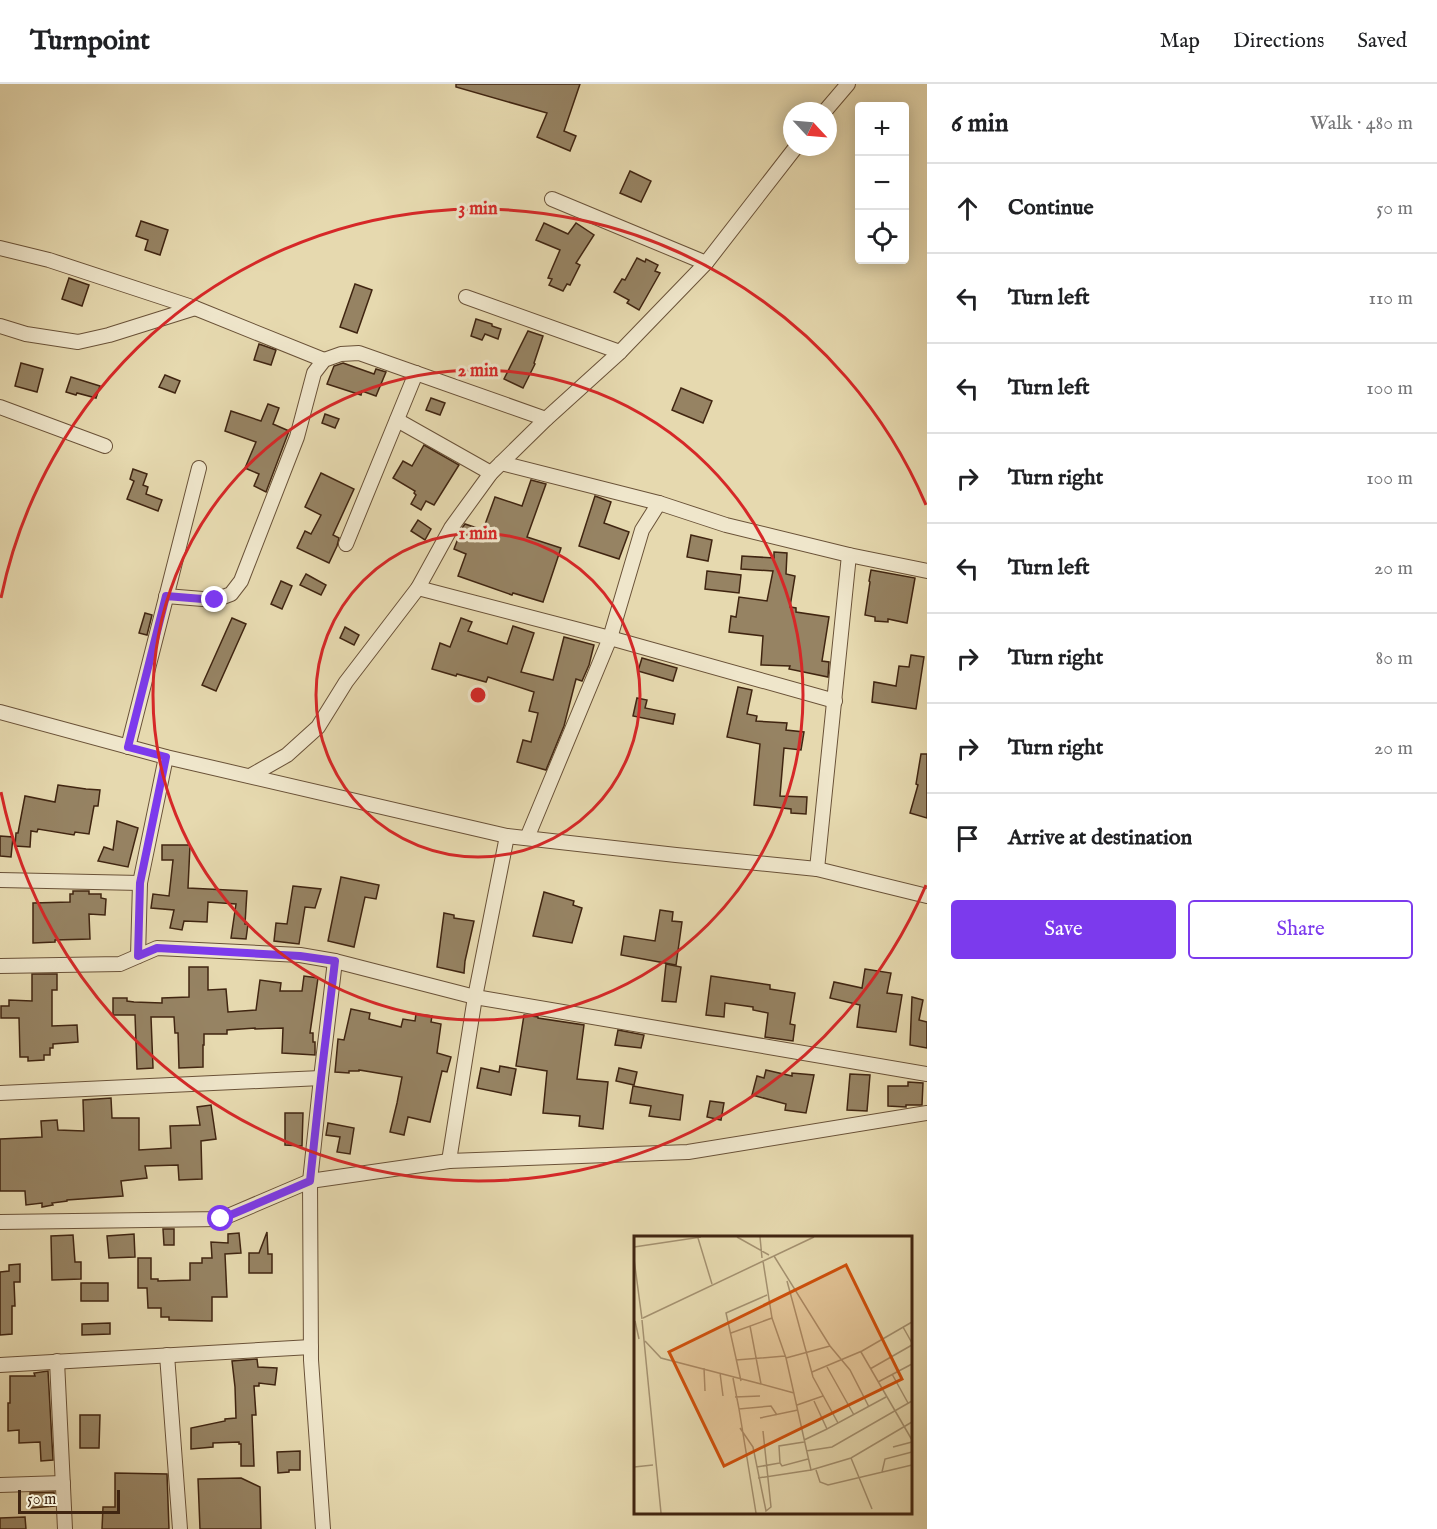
<!DOCTYPE html>
<meta charset="utf-8">
<style>
:root{--surface:#fff;--page:#f6f6f6;--text:#202124;--muted:#757577;--line:#e0e0e0;--accent:#7c3aed}
body{margin:0;font-family:"IM FELL English",serif;background:var(--page);color:var(--text)}
.controls{position:absolute;right:18px;top:18px;display:grid;overflow:hidden;border-radius:6px;box-shadow:0 3px 15px #0003}
.controls button{width:54px;height:54px;display:grid;place-items:center;padding:0;border:0;border-bottom:2px solid var(--line);background:var(--surface);color:var(--text);font:30px sans-serif}
.compass{position:absolute;left:783px;top:18px;width:54px;height:54px;border-radius:50%;background:var(--surface);box-shadow:0 3px 15px #0003;rotate:116deg}
.scale{position:absolute;left:18px;bottom:15px;width:102px;box-sizing:border-box;padding-left:6px;border:3px solid #402511;border-top:0;font-size:16px;line-height:21px;white-space:nowrap;color:#402511;-webkit-text-stroke:4px #efe6cb;paint-order:stroke}
.stop{position:absolute;width:18px;height:18px;margin:-14px;border:4px solid #7c3aed;border-radius:50%;background:#fff}
.stop.end{background:#7c3aed;border-color:#fff;box-shadow:0 2px 6px #0008}
.list{margin:0;padding:0;list-style:none}
h2{display:flex;justify-content:space-between;align-items:center;height:78px;margin:0;padding:0 24px;font-size:26px}
h2 small{font-size:20px;font-weight:400;color:var(--muted)}
.list li{display:grid;grid-template-columns:39px 1fr auto;gap:18px;align-items:center;box-sizing:border-box;height:90px;padding:0 24px;border-top:2px solid var(--line)}
.list b{display:block;font-size:22px;white-space:nowrap}
.list em{font-size:20px;font-style:normal;color:var(--muted)}
.actions{display:flex;gap:12px;padding:18px 24px}
.actions a{flex:1;padding:14px 0;border:2px solid var(--accent);border-radius:6px;text-align:center;font-size:21px;color:var(--accent)}
.actions .main{background:var(--accent);color:#fff}
.icon{flex:none;width:33px;height:33px;fill:none;stroke:currentColor;stroke-width:2;stroke-linecap:round;stroke-linejoin:round}
.map{position:relative;flex:none;width:927px;height:1445px;overflow:hidden}
header{display:flex;align-items:center;gap:36px;box-sizing:border-box;height:84px;padding:0 30px;background:var(--surface);border-bottom:2px solid var(--line)}
header strong{font-size:28px}
nav{display:flex;gap:33px;margin-inline-start:auto;font-size:21px}
main{display:flex}
aside{flex:1;background:var(--surface)}
.map>svg:first-child{display:block}
.building{fill:#968363;stroke:#402511;stroke-width:1.5}
.lines{fill:none;stroke-linecap:round;stroke-linejoin:round}
.street-casing{stroke:#6a5238;stroke-width:16}
.street{stroke:#efe6cb;stroke-width:14}
.route{stroke:#7c3aed;stroke-width:8}
.ring{fill:none;stroke:#d62828;stroke-width:3}
.inset-road{fill:none;stroke:#a49170;stroke-width:1.5}
.view{fill:#cf510d;fill-opacity:0.15;stroke:#cf510d;stroke-width:3}
.inset-edge{fill:none;stroke:#402511;stroke-width:3}
.centre{fill:#d62828;stroke:#efe6cb;stroke-width:3}
.ring-label{font-size:18px;text-anchor:middle;font-weight:bold;fill:#d62828;stroke:#efe6cb;stroke-width:6;stroke-linejoin:round;paint-order:stroke}
</style>
<header>
<strong>Turnpoint</strong>
<nav><a>Map</a><a>Directions</a><a>Saved</a></nav>
</header>
<main>
<div class="map">
<svg width="927" height="1445" viewBox="0 0 927 1445">
<rect width="100%" height="100%" fill="#e6d9af"/>
<filter id="stains"><feTurbulence type="fractalNoise" baseFrequency=".00333" numOctaves="4"/><feColorMatrix values="0 0 0 0 .2 0 0 0 0 .09 0 0 0 0 .02 0 0 0 .5 -.17"/></filter>
<radialGradient id="worn" r=".72"><stop offset=".6" stop-color="#630" stop-opacity="0"/><stop offset="1" stop-color="#630" stop-opacity=".3"/></radialGradient>
<g class="building">
<polygon points="456,0 580,0 564,47 576,52 570,67 537,53 547,29 456,3"/>
<polygon points="630,87 651,97 641,118 620,109"/>
<polygon points="141,137 168,146 160,171 145,166 148,156 136,152"/>
<polygon points="544,139 568,150 576,139 594,151 576,179 580,181 570,201 567,200 563,207 549,201 552,195 548,194 560,166 536,156"/>
<polygon points="637,174 645,178 646,175 658,181 655,187 660,189 639,226 627,219 629,216 614,208 622,195 625,196"/>
<polygon points="69,194 89,201 82,222 62,215"/>
<polygon points="355,200 372,206 357,249 340,243"/>
<polygon points="476,235 492,240 492,242 501,245 498,255 485,250 482,256 471,252"/>
<polygon points="528,247 543,252 534,279 535,280 523,304 504,295"/>
<polygon points="259,260 276,266 271,281 254,276"/>
<polygon points="21,279 43,285 37,308 15,302"/>
<polygon points="343,279 374,290 376,285 386,288 376,312 362,307 361,311 327,300 334,282"/>
<polygon points="165,291 180,297 175,309 159,303"/>
<polygon points="71,293 100,302 96,314 77,309 76,311 66,308"/>
<polygon points="681,304 712,317 703,339 672,326"/>
<polygon points="431,314 445,319 440,331 426,326"/>
<polygon points="268,320 279,324 273,340 289,347 266,408 254,402 259,390 245,384 256,358 225,347 231,327 261,337"/>
<polygon points="325,330 339,335 335,344 322,339"/>
<polygon points="424,361 459,381 434,421 426,417 421,426 411,420 416,411 414,409 415,407 393,394 403,377 412,382"/>
<polygon points="133,385 147,390 143,401 148,403 146,410 162,416 158,427 127,415 134,397 130,395"/>
<polygon points="321,389 354,405 333,451 339,454 337,462 329,479 297,464 305,447 311,450 321,431 305,423"/>
<polygon points="531,396 546,400 527,453 561,464 543,518 513,509 512,511 458,492 466,470 454,465 462,444 465,440 483,446 495,413 522,422"/>
<polygon points="595,412 611,418 604,439 629,448 619,475 579,462"/>
<polygon points="418,436 431,445 425,456 411,447"/>
<polygon points="691,451 712,456 708,477 687,473"/>
<polygon points="774,468 787,469 786,490 795,492 790,523 796,524 796,528 829,533 822,577 829,578 828,593 789,585 790,582 761,581 763,552 729,548 731,532 736,533 739,513 767,517 773,487 741,485 742,472 774,474"/>
<polygon points="871,486 915,494 907,539 888,535 888,538 875,537 875,533 865,531 870,498 869,497"/>
<polygon points="707,487 741,491 739,509 705,505"/>
<polygon points="306,490 326,501 321,511 300,501"/>
<polygon points="281,497 292,502 282,525 271,520"/>
<polygon points="145,529 152,531 147,551 139,549"/>
<polygon points="232,534 246,540 216,607 202,601"/>
<polygon points="461,534 472,538 468,547 507,560 513,542 534,549 521,588 553,596 564,553 594,561 589,581 582,597 576,595 564,642 546,686 517,678 523,656 531,658 538,629 529,627 534,608 488,593 486,598 457,590 456,592 432,585 440,559 450,563"/>
<polygon points="345,543 359,551 354,561 340,554"/>
<polygon points="911,571 924,573 916,625 872,618 874,598 896,602 899,582 909,583"/>
<polygon points="642,574 677,584 673,597 638,587"/>
<polygon points="738,603 752,606 747,630 757,632 756,637 787,639 786,646 804,648 801,666 784,664 780,712 807,713 806,730 791,729 791,725 754,721 760,660 727,653"/>
<polygon points="637,614 647,616 645,624 675,630 673,640 633,632"/>
<polygon points="921,670 927,670 927,734 910,729 918,701 916,700"/>
<polygon points="58,701 86,705 100,706 98,722 94,722 89,750 75,748 74,751 38,745 37,748 31,747 30,763 15,762 16,749 18,749 25,712 55,718"/>
<polygon points="117,737 138,744 128,783 98,777 104,763 113,766"/>
<polygon points="0,752 13,753 11,773 0,772"/>
<polygon points="162,761 190,761 188,804 247,807 245,840 248,840 246,855 231,854 236,820 208,818 207,838 184,837 182,846 170,844 174,826 151,824 153,810 169,812 173,776 162,776"/>
<polygon points="341,793 379,801 376,815 365,813 354,863 328,857"/>
<polygon points="293,802 321,805 315,824 305,823 299,860 274,857 276,839 287,840"/>
<polygon points="73,807 89,807 89,810 101,810 101,814 106,815 105,831 89,830 90,855 55,856 55,858 33,859 33,819 70,818 70,810 73,810"/>
<polygon points="544,808 574,817 573,821 582,824 572,859 533,852"/>
<polygon points="660,826 673,828 672,837 682,838 676,881 621,871 624,852 655,857"/>
<polygon points="444,829 454,831 454,834 474,837 465,877 464,889 437,883"/>
<polygon points="666,880 681,883 676,918 662,917"/>
<polygon points="189,883 208,883 208,906 226,905 228,928 256,926 260,896 281,899 280,907 302,907 304,892 318,894 310,949 313,949 313,958 315,958 315,971 282,969 283,944 255,945 255,944 227,946 227,950 204,950 204,961 203,961 203,983 179,984 178,949 175,949 174,933 151,933 153,984 137,985 135,931 113,931 113,914 127,914 127,917 134,918 162,919 162,914 189,913"/>
<polygon points="865,885 891,889 887,909 902,911 896,948 857,943 860,921 830,914 834,898 862,904"/>
<polygon points="32,890 57,890 57,906 52,906 52,942 77,941 78,958 53,960 53,964 50,964 50,971 44,971 44,976 28,977 28,973 20,973 19,934 1,934 1,922 9,922 9,916 32,917"/>
<polygon points="711,892 770,901 770,905 795,909 790,940 795,941 793,957 765,953 768,929 753,926 753,923 725,919 724,933 706,931"/>
<polygon points="912,913 923,916 919,936 927,938 927,964 910,961"/>
<polygon points="351,925 370,929 369,935 401,943 403,935 415,937 416,930 432,932 431,938 441,940 437,969 451,973 447,988 442,987 430,1038 408,1033 404,1051 390,1048 397,1019 402,993 359,986 359,987 349,987 349,989 335,988 338,955 344,956"/>
<polygon points="524,931 538,933 538,934 584,941 577,995 608,998 603,1045 579,1042 580,1032 543,1029 547,987 516,982"/>
<polygon points="618,946 644,951 641,964 615,961"/>
<polygon points="500,982 516,985 511,1011 477,1004 481,984 499,988"/>
<polygon points="619,984 637,988 634,1001 616,997"/>
<polygon points="766,986 792,992 792,989 814,991 806,1029 785,1026 786,1020 752,1011 757,992 764,994"/>
<polygon points="850,990 870,991 867,1027 847,1026"/>
<polygon points="908,998 923,999 922,1021 906,1021 906,1023 888,1022 888,1002 908,1002"/>
<polygon points="633,1002 683,1011 680,1036 649,1032 651,1022 630,1019"/>
<polygon points="111,1014 112,1034 139,1034 139,1066 171,1064 170,1042 200,1041 197,1023 211,1021 216,1055 201,1057 202,1095 179,1096 178,1081 145,1082 147,1094 121,1097 123,1112 67,1116 67,1117 52,1119 53,1121 42,1123 42,1119 26,1121 25,1107 0,1107 0,1055 42,1053 41,1037 57,1036 58,1046 84,1047 83,1016"/>
<polygon points="710,1017 724,1019 721,1036 707,1033"/>
<polygon points="285,1029 303,1029 302,1062 285,1061"/>
<polygon points="328,1039 354,1044 350,1070 337,1068 340,1053 326,1051"/>
<polygon points="163,1145 174,1145 174,1161 164,1161"/>
<polygon points="267,1148 268,1170 272,1170 272,1189 249,1189 249,1169 259,1169"/>
<polygon points="239,1149 241,1169 225,1170 227,1213 212,1213 212,1237 169,1236 169,1233 161,1233 161,1224 148,1224 147,1204 138,1204 138,1174 151,1174 151,1195 158,1195 158,1197 190,1196 190,1179 202,1179 202,1174 212,1174 211,1158 228,1159 228,1150"/>
<polygon points="134,1150 135,1173 109,1174 107,1152"/>
<polygon points="73,1151 75,1178 81,1178 81,1195 52,1196 51,1152"/>
<polygon points="20,1180 20,1198 14,1198 15,1222 12,1222 12,1250 0,1251 0,1188 9,1187 9,1181"/>
<rect x="81" y="1199" width="27" height="18"/>
<polygon points="110,1239 110,1250 82,1251 82,1240"/>
<polygon points="257,1275 258,1283 277,1284 275,1301 259,1299 259,1302 254,1302 256,1331 252,1331 254,1382 241,1382 241,1360 239,1360 239,1358 213,1359 213,1363 191,1365 191,1344 225,1337 225,1335 236,1334 235,1303 232,1277"/>
<polygon points="48,1287 53,1376 41,1377 40,1358 19,1359 19,1346 8,1347 8,1319 10,1319 10,1292 35,1292 34,1289"/>
<polygon points="80,1331 100,1331 99,1364 80,1364"/>
<polygon points="300,1367 300,1386 289,1386 289,1388 278,1389 277,1368"/>
<polygon points="115,1389 167,1390 169,1445 102,1445 103,1423 115,1423"/>
<polygon points="241,1394 260,1403 261,1445 200,1445 198,1395"/>
<polygon points="54,1408 55,1422 31,1424 30,1409"/>
<polygon points="25,1433 26,1445 0,1445 0,1434"/>
</g>
<g class="lines">
<defs>
<g id="street">
<polyline points="825,27 848,0"/>
<polyline points="552,115 706,179"/>
<polyline points="0,164 49,176 195,224 324,276"/>
<polyline points="466,213 620,268"/>
<polyline points="0,242 26,250 78,258 109,251 195,224"/>
<polyline points="0,323 105,362"/>
<polyline points="397,336 491,389"/>
<polyline points="501,379 659,419 726,441 849,471 927,487"/>
<polyline points="346,460 416,289"/>
<polyline points="418,504 451,444 491,389 546,335 620,268 706,179 796,63"/>
<polyline points="166,512 215,516 231,510 241,497 297,353 314,289 324,276 341,270 359,269 546,335"/>
<polyline points="0,628 166,673 507,752 676,771 817,785 927,812"/>
<polyline points="128,663 199,384"/>
<polyline points="250,692 287,671 318,643 346,598 418,504 610,554 835,617"/>
<polyline points="527,754 610,554 642,446 659,419"/>
<polyline points="817,785 849,471"/>
<polyline points="0,796 140,799"/>
<polyline points="138,872 140,799 166,673"/>
<polyline points="0,882 120,880 157,864 300,871 335,877 475,913 927,990"/>
<polyline points="0,1009 321,994"/>
<polyline points="449,1077 475,913 507,752"/>
<polyline points="0,1138 221,1135 310,1097 449,1077 688,1068 927,1029"/>
<polyline points="167,1271 180,1445"/>
<polyline points="57,1277 65,1445"/>
<polyline points="0,1281 311,1263"/>
<polyline points="0,1401 63,1399"/>
<polyline points="323,1445 311,1276 310,1097 321,994 335,877"/>
</g>
</defs>
<use href="#street" class="street-casing"/>
<use href="#street" class="street"/>
</g>
<g class="lines">
<polyline class="route" points="215,516 166,512 128,663 166,673 140,799 138,872 157,864 300,872 335,877 321,994 310,1097 221,1135"/>
</g>
<g class="ring">
<circle cx="478" cy="611" r="162"/>
<circle cx="478" cy="611" r="325"/>
<path d="M926 801A487 487 0 0 1 1 708M1 514A487 487 0 0 1 926 421"/>
</g>
<g transform="translate(634 1152)">
<rect width="278" height="278" fill="#e6d9af"/>
<path class="inset-road" d="M103,1L135,19M126,1L128,22M64,2L78,48M0,11L67,1M140,20L196,110L216,134L235,171M0,23L8,83M129,25L138,82L152,122L177,234L217,222L278,186M153,45L179,141L204,187M9,82L180,1M8,84L27,277M1,85L5,103M116,90L127,148L160,157M269,91L278,107M97,97L138,82M11,105L27,122L127,148M227,116L278,204M152,122L196,110M102,124L151,120M193,131L220,179M70,132L71,155M236,133L278,109M178,136L228,115L278,86M86,137L89,160M258,138L274,167M99,142L105,173L137,170L143,179M107,145L92,77L133,59M244,146L278,128M101,161L126,160M180,165L193,193L252,161M163,169L189,160M105,173L122,277M126,182L164,174M106,192L119,211L132,275L137,271L129,195M170,204L193,193M259,211L278,206M172,215L198,211L278,165M217,222L238,273M146,227L148,230L174,223M0,231L19,229M123,231L146,227L145,210L170,206M182,234L186,246L194,249L278,229M248,236L251,223L278,216M124,242L177,234"/>
<path class="view" d="M212,29L268,143L90,230L35,116Z"/>
<rect width="278" height="278" class="inset-edge"/>
</g>
<circle cx="478" cy="611" r="9" class="centre"/>
<g class="ring-label">
<text x="478" y="130">3 min</text>
<text x="478" y="292">2 min</text>
<text x="478" y="455">1 min</text>
</g>
<rect width="100%" height="100%" filter="url(#stains)"/>
<rect width="100%" height="100%" fill="url(#worn)"/>
</svg>
<div class="controls">
<button>+</button>
<button>−</button>
<button><svg class="icon" aria-label="locate" viewBox="0 0 24 24"><circle cx="12" cy="12" r="6"/><path d="M12 2v4M12 18v4M2 12h4M18 12h4"/></svg></button>
</div>
<svg class="compass" viewBox="-18 -18 36 36"><path d="M0-13l5 13h-10z" fill="#e53935"/><path d="M0 13l5-13h-10z" fill="#757577"/></svg>
<div class="scale">50 m</div>
<div class="stop" style="left:221px;top:1135px"></div>
<div class="stop end" style="left:215px;top:516px"></div>
</div>
<aside>
<h2>6 min<small>Walk · 480 m</small></h2>
<ul class="list">
<li><svg class="icon" aria-label="ahead" viewBox="0 0 24 24"><path d="M12 20V5M6 11l6-6 6 6"/></svg><div><b>Continue</b></div><em>50 m</em></li>
<li><svg class="icon" aria-label="left" viewBox="0 0 24 24"><path d="M17 20v-9H6M10 6l-5 5 5 5"/></svg><div><b>Turn left</b></div><em>110 m</em></li>
<li><svg class="icon" aria-label="left" viewBox="0 0 24 24"><path d="M17 20v-9H6M10 6l-5 5 5 5"/></svg><div><b>Turn left</b></div><em>100 m</em></li>
<li><svg class="icon" aria-label="right" viewBox="0 0 24 24"><path d="M7 20v-9h11M14 6l5 5-5 5"/></svg><div><b>Turn right</b></div><em>100 m</em></li>
<li><svg class="icon" aria-label="left" viewBox="0 0 24 24"><path d="M17 20v-9H6M10 6l-5 5 5 5"/></svg><div><b>Turn left</b></div><em>20 m</em></li>
<li><svg class="icon" aria-label="right" viewBox="0 0 24 24"><path d="M7 20v-9h11M14 6l5 5-5 5"/></svg><div><b>Turn right</b></div><em>80 m</em></li>
<li><svg class="icon" aria-label="right" viewBox="0 0 24 24"><path d="M7 20v-9h11M14 6l5 5-5 5"/></svg><div><b>Turn right</b></div><em>20 m</em></li>
<li><svg class="icon" aria-label="arrive" viewBox="0 0 24 24"><path d="M6 21V4h12l-3 4 3 4H6"/></svg><div><b>Arrive at destination</b></div></li>
</ul>
<div class="actions"><a class="main">Save</a><a>Share</a></div>
</aside>
</main>
